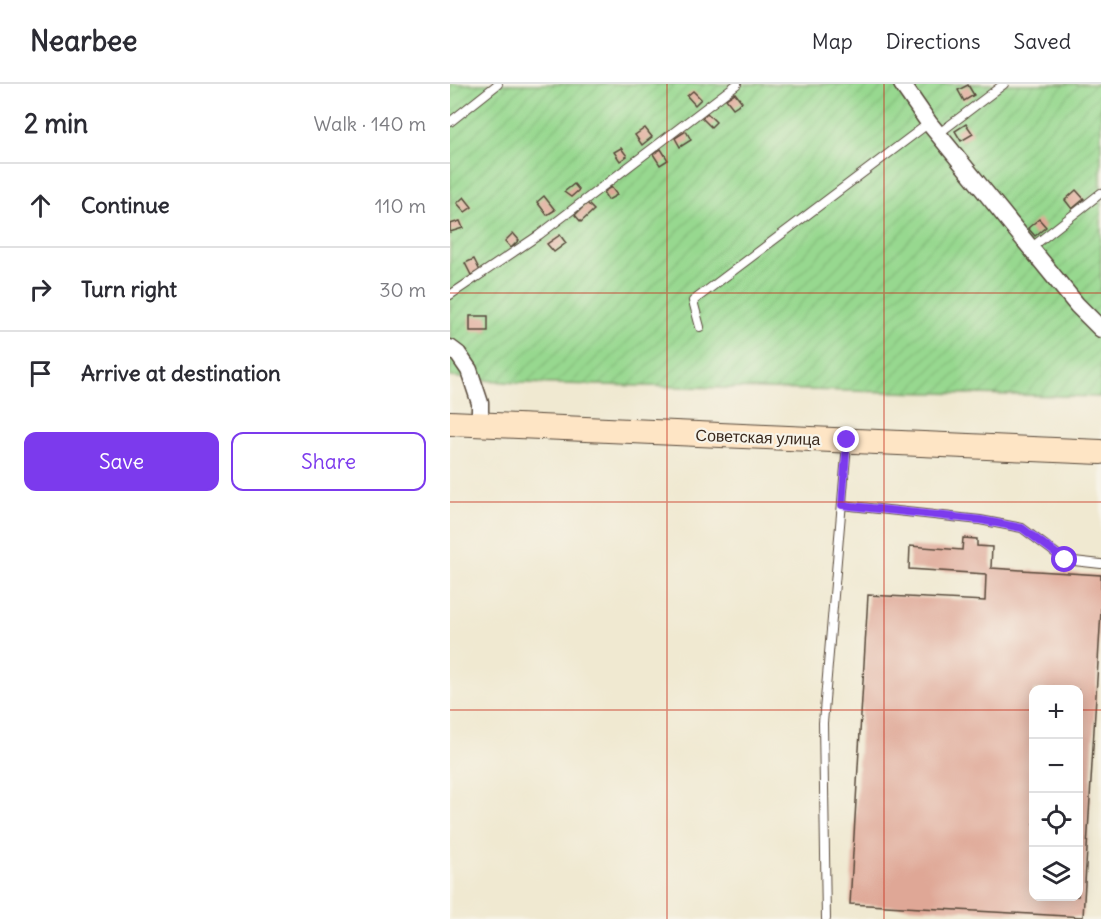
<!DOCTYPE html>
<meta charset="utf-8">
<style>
:root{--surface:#fff;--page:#f7f7f7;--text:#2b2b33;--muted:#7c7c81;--line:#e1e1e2;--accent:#7c3aed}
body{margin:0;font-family:Delius,sans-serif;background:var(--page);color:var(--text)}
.controls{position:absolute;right:18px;bottom:18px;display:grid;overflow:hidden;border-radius:12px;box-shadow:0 3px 15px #0003}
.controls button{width:54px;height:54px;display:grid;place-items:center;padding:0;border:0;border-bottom:2px solid var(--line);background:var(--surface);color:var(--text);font:30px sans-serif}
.stop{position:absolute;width:18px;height:18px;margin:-14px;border:4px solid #7c3aed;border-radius:50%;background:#fff}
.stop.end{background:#7c3aed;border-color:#fff;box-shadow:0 2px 6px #0008}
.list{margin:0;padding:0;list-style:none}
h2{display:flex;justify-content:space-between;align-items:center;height:78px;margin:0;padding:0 24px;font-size:26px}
h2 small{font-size:20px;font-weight:400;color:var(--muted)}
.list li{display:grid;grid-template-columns:39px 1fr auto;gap:18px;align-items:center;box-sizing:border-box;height:84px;padding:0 24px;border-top:2px solid var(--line)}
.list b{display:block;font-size:22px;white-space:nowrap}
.list em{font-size:20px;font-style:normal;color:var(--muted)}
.actions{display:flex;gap:12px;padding:18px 24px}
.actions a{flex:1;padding:14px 0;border:2px solid var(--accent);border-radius:12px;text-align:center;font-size:21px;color:var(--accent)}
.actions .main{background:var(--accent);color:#fff}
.icon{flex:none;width:33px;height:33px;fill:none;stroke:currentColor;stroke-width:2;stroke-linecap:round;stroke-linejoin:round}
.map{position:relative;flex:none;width:651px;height:835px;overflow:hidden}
header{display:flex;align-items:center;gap:36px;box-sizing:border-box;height:84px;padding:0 30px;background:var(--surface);border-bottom:2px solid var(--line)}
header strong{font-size:28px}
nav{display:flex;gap:33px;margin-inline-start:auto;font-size:21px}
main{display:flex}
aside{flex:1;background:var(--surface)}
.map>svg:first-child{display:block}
.garden{fill:url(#garden-furrows);stroke:#698156;stroke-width:1.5}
.building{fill:#dfa796;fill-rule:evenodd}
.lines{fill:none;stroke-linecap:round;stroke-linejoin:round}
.lane-casing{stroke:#564739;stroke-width:10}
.street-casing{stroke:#564739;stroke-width:19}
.secondary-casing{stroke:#564739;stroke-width:26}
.lane{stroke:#fff;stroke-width:8}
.street{stroke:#fff;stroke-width:16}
.secondary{stroke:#fee5c5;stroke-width:24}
.route{stroke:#7c3aed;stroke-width:8}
.grid{fill:none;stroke:#c8321e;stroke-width:1.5;stroke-opacity:0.55}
.labels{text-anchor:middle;stroke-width:4.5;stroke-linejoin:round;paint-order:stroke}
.street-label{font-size:16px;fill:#3b2a1e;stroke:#f7f3e8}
</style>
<header>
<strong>Nearbee</strong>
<nav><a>Map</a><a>Directions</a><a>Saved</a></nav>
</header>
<main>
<aside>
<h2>2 min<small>Walk · 140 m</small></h2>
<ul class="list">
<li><svg class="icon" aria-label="ahead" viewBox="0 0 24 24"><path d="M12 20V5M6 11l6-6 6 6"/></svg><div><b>Continue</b></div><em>110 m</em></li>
<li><svg class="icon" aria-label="right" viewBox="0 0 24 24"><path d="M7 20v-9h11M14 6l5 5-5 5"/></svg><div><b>Turn right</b></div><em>30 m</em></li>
<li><svg class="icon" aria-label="arrive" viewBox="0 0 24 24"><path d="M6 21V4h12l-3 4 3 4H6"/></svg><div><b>Arrive at destination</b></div></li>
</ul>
<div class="actions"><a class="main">Save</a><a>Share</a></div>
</aside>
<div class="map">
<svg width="651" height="835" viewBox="0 0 651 835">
<defs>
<pattern id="garden-furrows" width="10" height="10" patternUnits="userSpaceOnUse" patternTransform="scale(1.5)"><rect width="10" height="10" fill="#97d88f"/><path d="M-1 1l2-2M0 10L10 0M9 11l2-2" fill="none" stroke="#83ba7b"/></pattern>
</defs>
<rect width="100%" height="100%" fill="#f7f3e8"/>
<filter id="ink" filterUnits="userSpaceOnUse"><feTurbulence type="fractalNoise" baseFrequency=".0167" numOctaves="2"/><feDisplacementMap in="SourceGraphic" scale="12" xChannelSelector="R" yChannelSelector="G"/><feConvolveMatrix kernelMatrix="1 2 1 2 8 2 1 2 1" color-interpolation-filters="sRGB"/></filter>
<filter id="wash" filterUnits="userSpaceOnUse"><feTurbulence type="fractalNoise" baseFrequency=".008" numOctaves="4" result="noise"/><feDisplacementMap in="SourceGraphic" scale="24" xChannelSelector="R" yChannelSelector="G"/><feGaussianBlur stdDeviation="1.35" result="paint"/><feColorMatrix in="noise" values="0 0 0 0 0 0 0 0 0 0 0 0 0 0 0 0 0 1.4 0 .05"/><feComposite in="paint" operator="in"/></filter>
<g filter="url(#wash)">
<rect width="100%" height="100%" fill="#f0e9d1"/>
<polygon class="garden" points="0,0 651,0 651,313 67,299 0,293"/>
<g id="blocks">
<g class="building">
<polygon points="518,1 524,11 514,17 508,6"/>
<polygon points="243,7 251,15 245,21 237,12"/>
<polygon points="285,9 292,18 283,24 276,15"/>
<polygon points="257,29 266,38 261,43 252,34"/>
<polygon points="516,40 523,50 511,57 505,47"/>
<polygon points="195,44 202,53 192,61 185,51"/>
<polygon points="236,47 241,56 230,63 225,54"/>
<polygon points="171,64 177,72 170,77 164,68"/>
<polygon points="211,65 218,76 210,81 203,70"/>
<polygon points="124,100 129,106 121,113 114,108"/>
<polygon points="161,103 167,111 158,116 153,108"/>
<polygon points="626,106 634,115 622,125 615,116"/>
<polygon points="94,112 105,126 97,131 87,118"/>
<polygon points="14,113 22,123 15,128 7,119"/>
<polygon points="137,119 144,126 131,138 125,131"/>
<polygon points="589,135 596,143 585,152 578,144"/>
<polygon points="10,137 13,144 0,148 0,140"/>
<polygon points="63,149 69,156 61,164 55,157"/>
<polygon points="110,151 116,159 104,168 97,160"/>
<polygon points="24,175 30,187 21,191 15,179"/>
<rect x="20" y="232" width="18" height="15"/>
<path d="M513,454L527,455V462L542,463L541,484L651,491V527L633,833L400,820L418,511L535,517L536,490L459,485L460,462L512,466ZM584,606H628V812H584Z"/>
</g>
</g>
</g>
<g filter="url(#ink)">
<use href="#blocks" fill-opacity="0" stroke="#564739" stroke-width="1.5"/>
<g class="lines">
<defs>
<g id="lane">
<polyline points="0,38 48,0"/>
<polyline points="488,50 554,0"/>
<polyline points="582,163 651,109"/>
<polyline points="0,211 89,151 287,0"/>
<polyline points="250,243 243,217 479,39"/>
<polyline points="392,421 530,436 572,444 615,476 651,480"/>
<polyline points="376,835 373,639 397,360"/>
</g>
<g id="street">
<polyline points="452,0 479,39 627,221 651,245"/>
<polyline points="0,264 8,270 19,286 30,319 30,341"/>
</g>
<polyline id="secondary" points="0,339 651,368"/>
</defs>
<use href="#lane" class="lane-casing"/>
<use href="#street" class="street-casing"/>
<use href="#secondary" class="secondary-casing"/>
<use href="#lane" class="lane"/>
<use href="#street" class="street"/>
<use href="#secondary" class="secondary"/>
</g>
</g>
<g class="lines" filter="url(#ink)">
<polyline class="route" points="397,356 392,421 531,436 572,444 615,476"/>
</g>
<path class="grid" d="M217,0V835M434,0V835M0,209H651M0,418H651M0,626H584M628,626H651"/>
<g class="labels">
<g class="street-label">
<text transform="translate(308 353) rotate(2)" y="6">Советская улица</text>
</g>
</g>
</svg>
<div class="controls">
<button>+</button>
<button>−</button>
<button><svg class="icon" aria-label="locate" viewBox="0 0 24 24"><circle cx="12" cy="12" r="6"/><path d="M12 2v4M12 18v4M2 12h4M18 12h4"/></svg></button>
<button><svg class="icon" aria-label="layers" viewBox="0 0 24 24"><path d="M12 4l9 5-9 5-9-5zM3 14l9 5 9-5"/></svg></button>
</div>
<div class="stop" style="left:615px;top:476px"></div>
<div class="stop end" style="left:397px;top:356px"></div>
</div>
</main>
